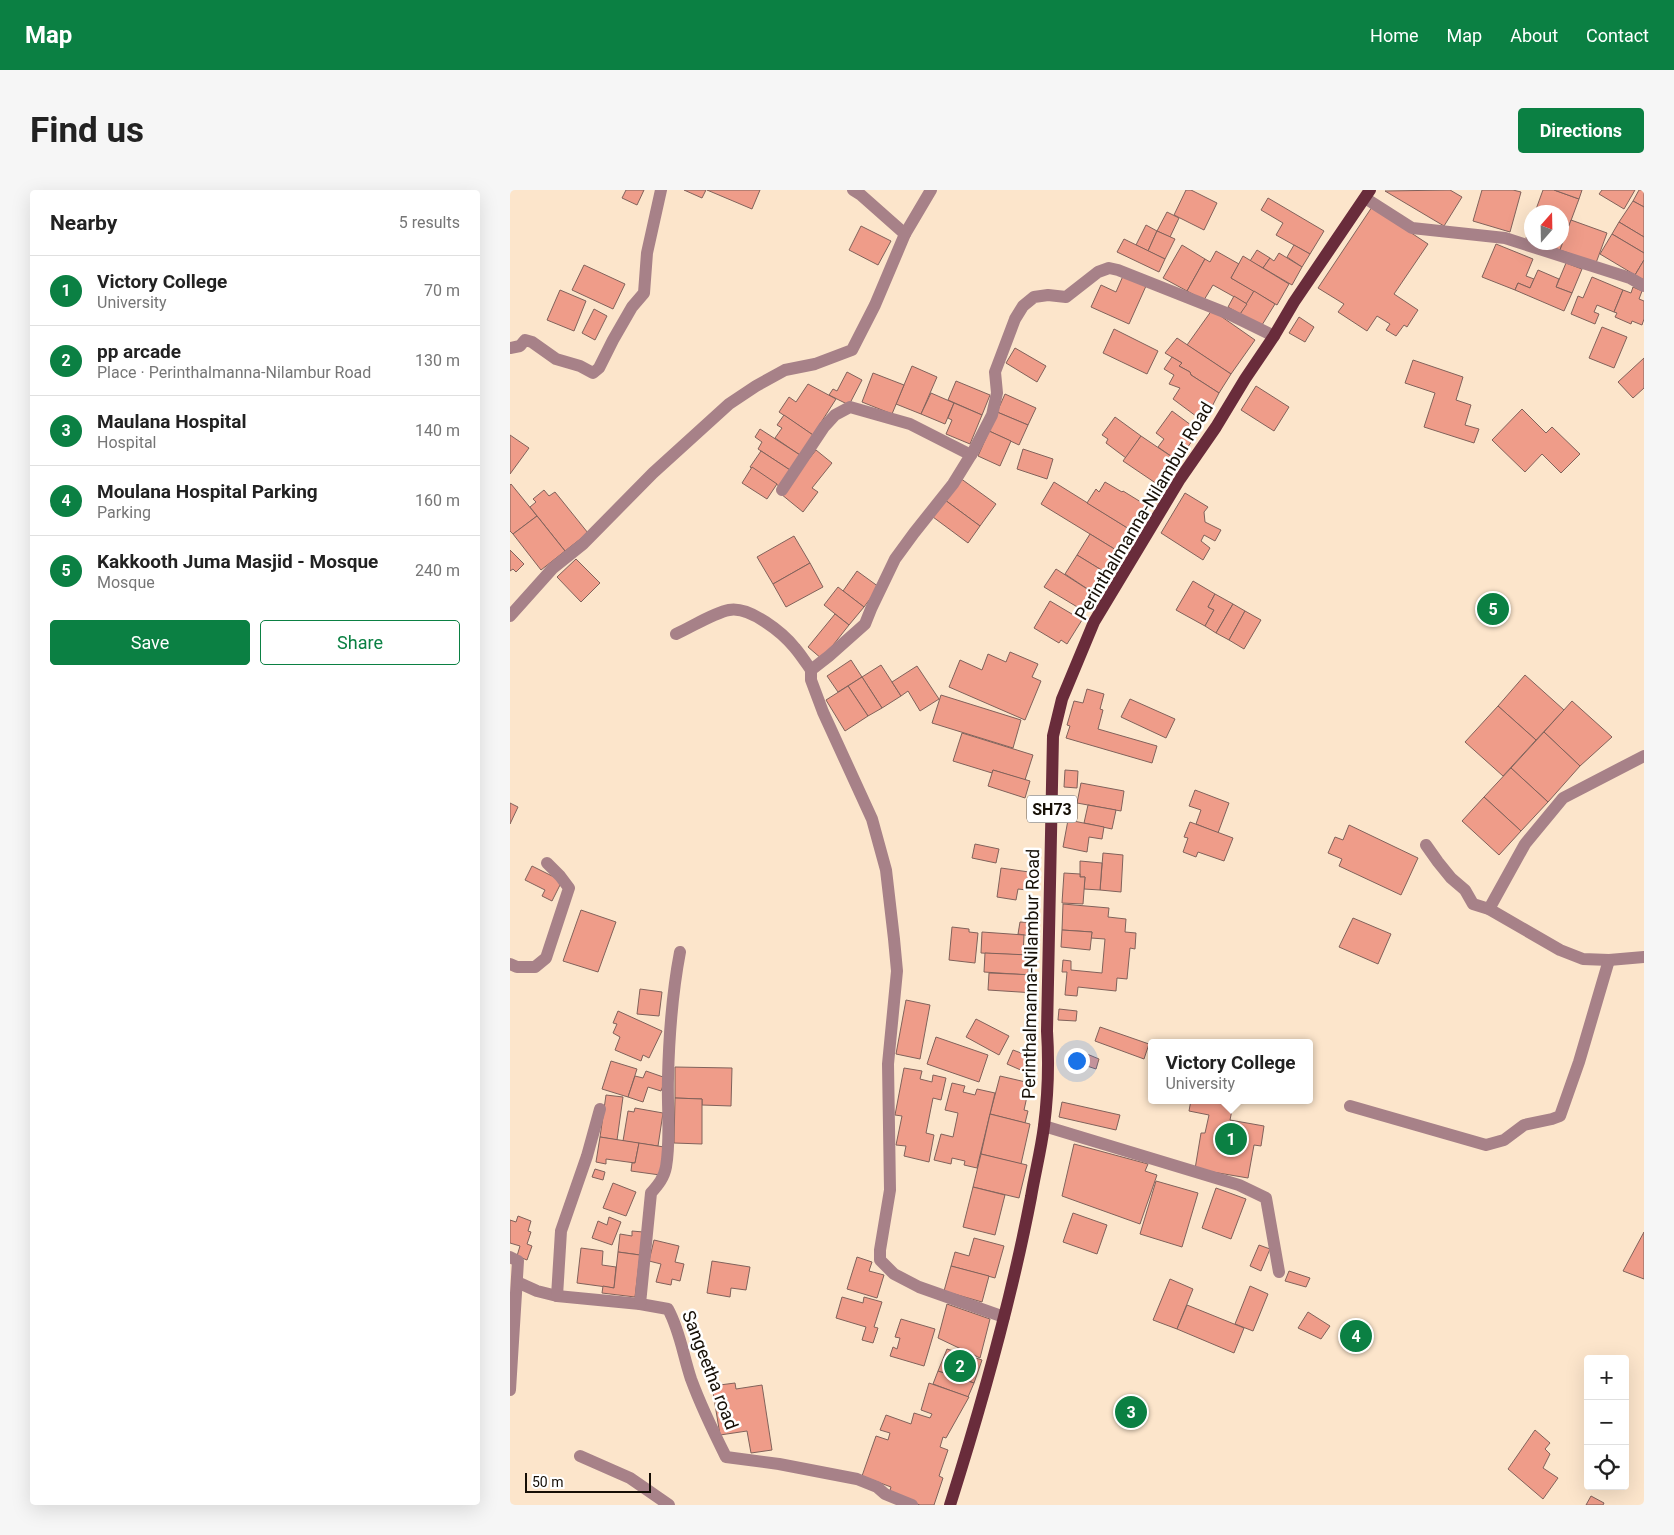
<!DOCTYPE html>
<meta charset="utf-8">
<style>
:root{--surface:#fff;--page:#f6f6f6;--text:#222;--muted:#767676;--line:#e0e0e0;--accent:#0b8043}
body{margin:0;font-family:Roboto,sans-serif;background:var(--page);color:var(--text)}
.controls{position:absolute;right:15px;bottom:15px;display:grid;overflow:hidden;border-radius:5px;box-shadow:0 5px 20px #0002}
.controls button{width:45px;height:45px;display:grid;place-items:center;padding:0;border:0;border-bottom:1px solid var(--line);background:var(--surface);color:var(--text);font:25px sans-serif}
.compass{position:absolute;left:1014px;top:15px;width:45px;height:45px;border-radius:50%;background:var(--surface);box-shadow:0 5px 20px #0002;rotate:20deg}
.scale{position:absolute;left:15px;bottom:12px;width:126px;box-sizing:border-box;padding-left:5px;border:2px solid #160f06;border-top:0;font-size:14px;line-height:18px;white-space:nowrap;color:#160f06;-webkit-text-stroke:4px #fff;paint-order:stroke}
.you{position:absolute;left:566px;top:870px;width:18px;height:18px;margin:-12px;border:4px solid #fff;border-radius:50%;background:#1a73e8;box-shadow:0 0 0 8px #1a73e833}
.badge{display:grid;place-items:center;width:32px;height:32px;border-radius:50%;background:var(--accent);color:#fff;font-size:16px;font-weight:700}
.pin{position:absolute;translate:-50% -50%;border:2px solid #fff;box-shadow:0 1px 5px #0006}
.popup{position:absolute;left:638px;top:849px;width:165px;height:65px;box-sizing:border-box;display:grid;place-content:center;border-radius:5px;background:var(--surface);filter:drop-shadow(0 1px 4px #0005);font-size:16px;white-space:nowrap;color:var(--muted)}
.popup b{font-size:19px;color:var(--text)}
.popup::after{content:'';position:absolute;left:50%;top:100%;margin-left:-10px;border:10px solid transparent;border-top-color:var(--surface)}
.list{margin:0;padding:0;list-style:none}
h2{display:flex;justify-content:space-between;align-items:center;height:65px;margin:0;padding:0 20px;font-size:21px}
h2 small{font-size:16px;font-weight:400;color:var(--muted)}
.list li{display:grid;grid-template-columns:32px 1fr auto;gap:15px;align-items:center;box-sizing:border-box;height:70px;padding:0 20px;border-top:1px solid var(--line)}
.list b{display:block;font-size:19px;white-space:nowrap}
.list p{margin:0;font-size:16px;white-space:nowrap;color:var(--muted)}
.list em{font-size:16px;font-style:normal;color:var(--muted)}
.actions{display:flex;gap:10px;padding:15px 20px}
.actions a{flex:1;padding:11px 0;border:1px solid var(--accent);border-radius:5px;text-align:center;font-size:18px;color:var(--accent)}
.actions .main{background:var(--accent);color:#fff}
.icon{flex:none;width:28px;height:28px;fill:none;stroke:currentColor;stroke-width:2;stroke-linecap:round;stroke-linejoin:round}
.map{position:relative;flex:none;width:1134px;height:1315px;overflow:hidden;border-radius:5px}
header{display:flex;align-items:center;gap:30px;box-sizing:border-box;height:70px;padding:0 25px;background:var(--accent);color:#fff}
header strong{font-size:24px}
nav{display:flex;gap:28px;margin-inline-start:auto;font-size:18px}
.intro{display:flex;align-items:center;justify-content:space-between;box-sizing:border-box;height:120px;padding:0 30px}
h1{margin:0;font-size:35px}
.button{padding:12px 22px;border-radius:5px;background:var(--accent);color:#fff;font-size:18px;font-weight:700}
main{display:flex;gap:30px;padding:0 30px}
aside{flex:1;background:var(--surface);border-radius:5px;box-shadow:0 5px 20px #0002}
.map>svg:first-child{display:block}
.building{fill:#ef9c89;stroke:#81625b}
.lines{fill:none;stroke-linecap:round;stroke-linejoin:round}
.street{stroke:#a78188;stroke-width:12}
.primary{stroke:#692c3b;stroke-width:12}
.labels{text-anchor:middle;stroke-width:5;stroke-linejoin:round;paint-order:stroke}
.shield{fill:#fff;stroke:#5c5751;stroke-width:1}
.shield-label{font-size:16px;font-weight:bold;fill:#160f06}
.street-label{font-size:18px;fill:#160f06;stroke:#fff}
</style>
<header>
<strong>Map</strong>
<nav><a>Home</a><a>Map</a><a>About</a><a>Contact</a></nav>
</header>
<div class="intro"><h1>Find us</h1><a class="button">Directions</a></div>
<main>
<aside>
<h2>Nearby<small>5 results</small></h2>
<ul class="list">
<li><span class="badge">1</span><div><b>Victory College</b><p>University</p></div><em>70 m</em></li>
<li><span class="badge">2</span><div><b>pp arcade</b><p>Place · Perinthalmanna-Nilambur Road</p></div><em>130 m</em></li>
<li><span class="badge">3</span><div><b>Maulana Hospital</b><p>Hospital</p></div><em>140 m</em></li>
<li><span class="badge">4</span><div><b>Moulana Hospital Parking</b><p>Parking</p></div><em>160 m</em></li>
<li><span class="badge">5</span><div><b>Kakkooth Juma Masjid - Mosque</b><p>Mosque</p></div><em>240 m</em></li>
</ul>
<div class="actions"><a class="main">Save</a><a>Share</a></div>
</aside>
<div class="map">
<svg width="1134" height="1315" viewBox="0 0 1134 1315">
<rect width="100%" height="100%" fill="#fce5cb"/>
<g class="building">
<polygon points="116,0 134,0 127,15 112,8"/>
<polygon points="174,0 196,0 192,8"/>
<polygon points="197,0 250,0 242,19"/>
<polygon points="676,0 681,0 707,13 694,40 664,25"/>
<polygon points="940,0 952,7 934,36 875,1"/>
<polygon points="972,0 1003,0 1011,2 1000,42 963,31"/>
<polygon points="1033,0 1044,0 1069,9 1050,60 1030,52 1052,52 1052,22 1025,22"/>
<polygon points="1044,0 1072,0 1069,9"/>
<polygon points="1092,0 1125,0 1114,19 1089,4"/>
<polygon points="1129,0 1134,0 1134,17 1123,11"/>
<polygon points="758,8 814,41 800,64 766,45 773,33 751,20"/>
<polygon points="1123,11 1134,17 1134,47 1109,32"/>
<polygon points="862,17 918,54 884,104 908,120 897,137 894,135 886,146 876,140 880,134 867,126 857,141 828,122 834,114 808,98"/>
<polygon points="657,22 669,28 660,47 647,41"/>
<polygon points="1061,30 1097,43 1086,73 1050,60"/>
<polygon points="1109,32 1134,47 1134,63 1102,44"/>
<polygon points="1022,33 1022,49 1016,48"/>
<polygon points="636,35 647,41 638,61 626,55"/>
<polygon points="351,36 381,51 368,75 339,60"/>
<polygon points="647,41 665,49 655,69 638,61"/>
<polygon points="1102,44 1134,63 1134,70 1125,85 1090,64"/>
<polygon points="614,49 655,69 649,82 607,62"/>
<polygon points="986,54 1023,69 1016,86 1024,89 1020,98 1008,93 1005,100 972,87"/>
<polygon points="672,55 695,69 677,101 653,88"/>
<polygon points="784,55 800,64 792,77 777,67"/>
<polygon points="747,60 760,68 753,78 740,71"/>
<polygon points="706,61 729,74 721,88 744,101 737,114 703,95 694,110 677,101 695,69 700,72"/>
<polygon points="769,63 792,77 782,95 753,78 760,68 764,71"/>
<polygon points="733,66 779,94 767,115 721,88"/>
<polygon points="1134,70 1134,90 1125,85"/>
<polygon points="1056,73 1072,79 1062,103 1046,97"/>
<polygon points="74,75 115,94 103,119 62,100"/>
<polygon points="1028,80 1049,89 1046,97 1062,103 1054,121 1005,100 1008,93 1020,98"/>
<polygon points="613,86 636,96 619,134 581,117 591,95 606,102"/>
<polygon points="1082,87 1113,100 1104,122 1087,115 1084,122 1089,124 1085,134 1061,124 1068,106 1073,108"/>
<polygon points="1123,97 1132,101 1129,109 1134,111 1134,129 1132,135 1122,131 1121,134 1105,127 1107,123 1104,122 1113,100 1121,103"/>
<polygon points="50,100 76,111 64,141 37,130"/>
<polygon points="744,101 765,114 752,135 730,124"/>
<polygon points="724,106 737,114 730,124 718,117"/>
<polygon points="84,119 97,126 85,150 72,143"/>
<polygon points="702,120 745,150 721,184 677,155"/>
<polygon points="789,127 804,137 795,152 779,143"/>
<polygon points="1092,137 1117,147 1104,178 1079,168"/>
<polygon points="604,139 648,161 637,184 593,163"/>
<polygon points="667,148 721,184 709,203 681,185 680,182 669,176 672,173 655,163"/>
<polygon points="505,158 536,176 527,192 496,173"/>
<polygon points="662,167 672,173 669,176 680,182 681,185 709,203 694,232 663,209 670,198 659,194 664,185 654,179"/>
<polygon points="1134,168 1134,198 1123,208 1108,192"/>
<polygon points="903,170 953,187 946,210 961,215 955,235 969,239 964,253 914,237 925,203 895,193"/>
<polygon points="402,176 427,187 411,224 386,214"/>
<polygon points="337,182 352,190 339,215 319,205 323,199 327,201"/>
<polygon points="363,183 394,195 382,224 352,212"/>
<polygon points="446,191 480,205 472,225 438,210"/>
<polygon points="298,194 326,209 303,245 269,222 279,207 286,212"/>
<polygon points="746,196 779,217 764,241 731,220"/>
<polygon points="421,203 444,213 435,234 411,224"/>
<polygon points="495,204 526,218 518,235 487,222"/>
<polygon points="444,213 472,225 460,254 436,244 442,230 438,228"/>
<polygon points="1012,219 1036,243 1042,237 1070,264 1051,283 1032,264 1015,282 982,250"/>
<polygon points="662,221 689,241 668,271 648,257 654,249 646,243"/>
<polygon points="487,222 518,235 509,255 479,241"/>
<polygon points="274,225 303,245 290,265 265,248 272,238 267,235"/>
<polygon points="605,227 631,246 616,268 596,253 598,249 592,245"/>
<polygon points="250,239 290,265 280,280 248,259 252,252 245,247"/>
<polygon points="479,241 501,251 490,276 468,266"/>
<polygon points="0,245 19,258 0,284"/>
<polygon points="631,246 668,271 650,296 613,271"/>
<polygon points="513,259 543,269 537,289 507,279"/>
<polygon points="306,260 322,273 302,298 308,302 293,322 271,304"/>
<polygon points="251,261 280,280 269,296 240,277"/>
<polygon points="242,277 267,294 257,309 232,293"/>
<polygon points="450,288 486,314 470,336 435,310"/>
<polygon points="544,292 624,342 611,363 531,314"/>
<polygon points="595,292 612,302 613,301 639,317 624,342 577,313 586,299 589,302"/>
<polygon points="1,294 27,326 3,344 0,341 0,295"/>
<polygon points="34,300 39,306 45,302 78,343 55,361 20,317 26,312 23,309"/>
<polygon points="675,303 698,317 694,322 695,332 711,340 705,351 694,345 691,351 700,358 693,370 651,343"/>
<polygon points="435,310 470,336 458,353 423,327"/>
<polygon points="27,326 55,361 31,380 3,344"/>
<polygon points="580,344 611,363 598,384 567,365"/>
<polygon points="284,346 300,373 263,394 247,367"/>
<polygon points="0,360 14,374 6,382 3,379 0,381"/>
<polygon points="567,365 598,384 585,404 555,384"/>
<polygon points="66,369 90,393 71,412 47,387"/>
<polygon points="300,373 313,397 276,417 263,394"/>
<polygon points="546,379 585,404 574,421 534,397"/>
<polygon points="347,381 369,397 354,417 333,401"/>
<polygon points="683,391 705,404 698,417 704,420 695,436 666,420"/>
<polygon points="328,397 354,417 339,435 314,415"/>
<polygon points="705,404 723,414 706,443 695,436 704,420 698,417"/>
<polygon points="540,411 572,430 557,454 551,450 549,453 524,438"/>
<polygon points="723,414 735,421 719,450 706,443"/>
<polygon points="735,421 751,430 734,459 719,450"/>
<polygon points="325,424 339,435 312,469 298,457"/>
<polygon points="500,462 528,474 522,487 531,491 515,530 439,497 450,470 472,480 478,464 496,472"/>
<polygon points="341,470 352,487 328,502 317,486"/>
<polygon points="371,475 391,506 372,518 352,487"/>
<polygon points="407,476 429,509 410,521 398,501 391,506 382,492"/>
<polygon points="1015,485 1054,520 1026,550 988,516"/>
<polygon points="352,487 372,518 358,526 338,496"/>
<polygon points="338,496 358,526 335,541 316,510"/>
<polygon points="577,499 594,504 590,519 593,520 588,539 647,556 642,573 556,548 560,536 557,535 564,511 573,513"/>
<polygon points="431,505 511,530 503,558 422,533"/>
<polygon points="620,509 665,529 656,548 611,527"/>
<polygon points="1062,511 1102,547 1070,576 1034,542"/>
<polygon points="988,516 1026,550 993,586 955,552"/>
<polygon points="1034,542 1070,576 1038,612 1001,578"/>
<polygon points="452,543 523,565 515,590 483,580 482,583 443,571"/>
<polygon points="1001,578 1038,612 1011,641 974,607"/>
<polygon points="483,580 520,591 515,608 478,596"/>
<polygon points="555,580 568,581 567,598 554,597"/>
<polygon points="571,593 614,601 611,621 567,613"/>
<polygon points="685,600 719,613 708,643 686,634 691,620 679,616"/>
<polygon points="974,607 1011,641 989,665 952,631"/>
<polygon points="0,613 8,617 0,634"/>
<polygon points="578,615 606,620 602,639 574,633"/>
<polygon points="558,630 594,637 592,649 579,647 577,662 553,657"/>
<polygon points="680,632 723,648 714,671 688,662 686,667 673,662 678,648 674,647"/>
<polygon points="839,635 908,668 891,705 829,676 832,669 818,663 825,647 833,650"/>
<polygon points="465,654 489,659 486,673 462,668"/>
<polygon points="593,663 613,665 611,702 590,700"/>
<polygon points="570,671 592,673 590,700 574,699 575,687 570,687"/>
<polygon points="22,676 52,691 42,711 32,706 35,700 15,690"/>
<polygon points="491,678 519,682 517,700 508,699 506,710 487,707"/>
<polygon points="554,683 570,684 570,687 575,687 573,714 552,713"/>
<polygon points="553,714 599,718 598,727 616,729 615,742 626,743 625,759 620,758 617,789 607,788 606,801 568,797 567,806 555,805 557,782 552,782 553,770 561,771 561,780 592,783 595,749 581,748 582,742 552,740"/>
<polygon points="71,720 106,732 88,782 53,771"/>
<polygon points="843,728 881,744 868,774 829,757"/>
<polygon points="510,732 528,733 528,747 508,744"/>
<polygon points="442,737 459,739 459,742 468,743 465,773 439,770"/>
<polygon points="552,740 582,742 580,760 551,757"/>
<polygon points="472,742 514,745 513,765 471,763"/>
<polygon points="475,763 519,765 518,785 474,782"/>
<polygon points="479,783 526,785 525,803 478,800"/>
<polygon points="130,799 152,802 149,826 127,824"/>
<polygon points="396,810 420,815 410,869 386,864"/>
<polygon points="549,819 567,821 566,831 548,830"/>
<polygon points="108,821 152,841 139,868 133,865 131,871 105,860 110,847 103,843 107,834 103,833"/>
<polygon points="466,829 499,846 489,865 456,847"/>
<polygon points="590,837 639,854 634,869 585,851"/>
<polygon points="426,847 478,865 469,892 417,874"/>
<polygon points="503,860 519,866 513,881 497,874"/>
<polygon points="577,864 589,869 586,879 574,875"/>
<polygon points="101,871 127,879 118,907 92,899"/>
<polygon points="165,877 222,878 221,916 192,915 192,909 165,908"/>
<polygon points="394,878 412,881 410,889 422,892 423,885 436,888 431,910 423,908 416,943 424,945 419,972 394,966 396,956 386,955 392,926 385,925"/>
<polygon points="136,881 156,888 151,901 138,897 133,912 118,907 125,886 133,888"/>
<polygon points="490,886 520,893 514,920 518,921 515,933 480,924"/>
<polygon points="442,893 455,896 453,902 465,905 467,899 485,903 467,978 454,975 455,971 442,968 441,974 424,970 431,944 443,947 448,923 435,920"/>
<polygon points="96,905 113,907 107,950 90,947"/>
<polygon points="165,908 192,909 192,954 164,953"/>
<polygon points="681,910 724,910 720,930 754,936 751,956 744,955 738,988 685,979 691,943 695,943 699,925 679,921"/>
<polygon points="552,912 610,925 606,940 549,927"/>
<polygon points="125,918 153,923 148,956 113,951 118,921 124,922"/>
<polygon points="480,924 520,934 511,974 471,964"/>
<polygon points="90,947 129,953 125,973 96,969 96,974 86,972"/>
<polygon points="129,953 154,957 150,985 121,981 122,973 125,973"/>
<polygon points="564,954 638,974 635,981 647,985 630,1034 552,1006"/>
<polygon points="471,964 517,975 509,1008 463,997"/>
<polygon points="85,979 95,982 93,990 82,987"/>
<polygon points="646,991 688,1003 672,1057 630,1044"/>
<polygon points="103,993 126,1002 116,1026 93,1018"/>
<polygon points="463,997 495,1005 485,1045 453,1037"/>
<polygon points="706,998 736,1009 721,1049 692,1038"/>
<polygon points="563,1023 597,1035 587,1064 553,1052"/>
<polygon points="8,1026 21,1031 18,1041 21,1042 17,1054 22,1056 17,1070 7,1066 10,1056 0,1053 0,1030 6,1032"/>
<polygon points="99,1027 111,1032 102,1055 82,1048 88,1031 97,1035"/>
<polygon points="122,1041 133,1042 130,1065 108,1062 110,1044 122,1046"/>
<polygon points="1134,1042 1134,1089 1113,1081"/>
<polygon points="464,1048 494,1056 485,1088 441,1076 445,1062 459,1066"/>
<polygon points="144,1050 169,1056 165,1072 174,1074 170,1091 162,1089 161,1095 146,1092 151,1074 139,1071"/>
<polygon points="749,1055 760,1059 751,1081 740,1076"/>
<polygon points="71,1058 93,1061 92,1075 106,1077 104,1098 67,1093"/>
<polygon points="108,1062 130,1065 125,1107 92,1103 93,1096 104,1098"/>
<polygon points="347,1067 362,1072 359,1081 374,1085 367,1108 337,1099"/>
<polygon points="202,1071 240,1077 236,1100 221,1098 220,1107 197,1103"/>
<polygon points="441,1076 479,1086 472,1112 434,1101"/>
<polygon points="779,1081 800,1088 796,1097 775,1091"/>
<polygon points="660,1089 683,1099 667,1139 643,1130"/>
<polygon points="740,1096 758,1104 743,1141 725,1134"/>
<polygon points="332,1107 353,1113 354,1107 372,1112 364,1137 368,1138 363,1153 352,1150 356,1137 326,1128"/>
<polygon points="437,1114 480,1129 470,1168 428,1148"/>
<polygon points="677,1115 734,1138 724,1163 667,1139"/>
<polygon points="798,1122 820,1136 811,1149 788,1138"/>
<polygon points="391,1129 425,1139 414,1176 380,1166 383,1157 387,1159 390,1148 385,1147"/>
<polygon points="437,1159 472,1170 464,1193 428,1181"/>
<polygon points="428,1181 464,1193 458,1207 423,1194"/>
<polygon points="225,1193 226,1199 252,1195 262,1260 241,1263 237,1241 210,1245 202,1196"/>
<polygon points="419,1193 459,1207 436,1248 433,1247 430,1257 438,1260 429,1286 433,1288 424,1315 410,1315 379,1304 381,1297 352,1286 366,1246 378,1250 380,1243 370,1240 376,1225 401,1234 404,1223 420,1228 422,1224 411,1220"/>
<polygon points="1025,1240 1040,1253 1035,1259 1040,1264 1033,1278 1048,1288 1033,1309 998,1279"/>
<polygon points="1081,1306 1094,1313 1093,1315 1076,1315"/>
</g>
<g class="lines">
<g class="street">
<polyline points="855,8 902,38 995,48 1120,88 1134,96"/>
<polyline points="395,44 421,0"/>
<polyline points="0,158 10,156 15,150 22,152 46,169 70,176 83,183 89,178 103,150 122,117 134,103 137,63 151,0"/>
<polyline points="272,300 314,237 325,225 340,217 400,234 461,265"/>
<polyline points="0,426 43,378 73,354 143,283 219,214 246,196 275,180 305,174 342,160 365,115 395,44 351,5 343,0"/>
<path d="M166,444C182,437 203,423 219,420C240,416 273,443 285,458C291,465 296,473 301,480"/>
<polyline points="916,655 928,672 941,688 955,700 963,714 979,719 1050,760 1073,769 1099,770 1134,767"/>
<polyline points="979,719 1015,654 1053,608 1134,566"/>
<polyline points="0,774 7,777 25,777 36,768 59,698 50,686 37,673"/>
<polyline points="840,916 976,955 994,950 1014,935 1042,929 1050,926 1069,872 1099,770"/>
<polyline points="534,936 729,995 756,1008 769,1082"/>
<polyline points="0,1067 8,1071 0,1200"/>
<path d="M7,1092L27,1101L47,1106L130,1114L158,1119C170,1141 173,1165 181,1189C191,1216 203,1241 216,1267L269,1274L347,1289L367,1297L375,1304L402,1315"/>
<polyline points="47,1106 51,1041 77,966 90,919"/>
<path d="M130,1114L141,1003C148,995 154,988 156,977C161,948 157,918 158,888C159,846 162,804 170,762"/>
<polyline points="494,1127 409,1097 384,1084 370,1070 370,1060 380,1000 378,874 387,781 384,749 376,680 362,629 313,522 301,490 301,480 319,466 355,434 361,419 385,369 404,343 443,294 464,260 482,225 487,203 485,182 505,129 513,116 524,107 538,105 556,107 588,82 599,78 608,80 719,124 764,146"/>
<polyline points="70,1266 120,1288 159,1315"/>
</g>
<path class="primary" d="M440,1315C472,1214 501,1111 521,1007C525,983 531,960 534,936C538,905 539,872 537,841L543,546L552,509L584,432L670,289L706,237L735,189L764,146L784,112L860,0"/>
</g>
<g class="labels">
<rect class="shield" x="517" y="605.5" width="50" height="27" rx="4"/>
<g class="shield-label">
<text x="542" y="625">SH73</text>
</g>
<g class="street-label">
<text transform="translate(634 321) rotate(-59)" y="6">Perinthalmanna-Nilambur Road</text>
<text transform="translate(521 784) rotate(-89)" y="6">Perinthalmanna-Nilambur Road</text>
<text transform="translate(200 1180) rotate(69)" y="6">Sangeetha road</text>
</g>
</g>
</svg>
<div class="controls">
<button>+</button>
<button>−</button>
<button><svg class="icon" aria-label="locate" viewBox="0 0 24 24"><circle cx="12" cy="12" r="6"/><path d="M12 2v4M12 18v4M2 12h4M18 12h4"/></svg></button>
</div>
<svg class="compass" viewBox="-18 -18 36 36"><path d="M0-13l5 13h-10z" fill="#e53935"/><path d="M0 13l5-13h-10z" fill="#767676"/></svg>
<div class="scale">50 m</div>
<div class="you"></div>
<div class="pin badge" style="left:721px;top:949px">1</div>
<div class="popup"><b>Victory College</b>University</div>
<div class="pin badge" style="left:450px;top:1176px">2</div>
<div class="pin badge" style="left:621px;top:1222px">3</div>
<div class="pin badge" style="left:846px;top:1146px">4</div>
<div class="pin badge" style="left:983px;top:419px">5</div>
</div>
</main>
